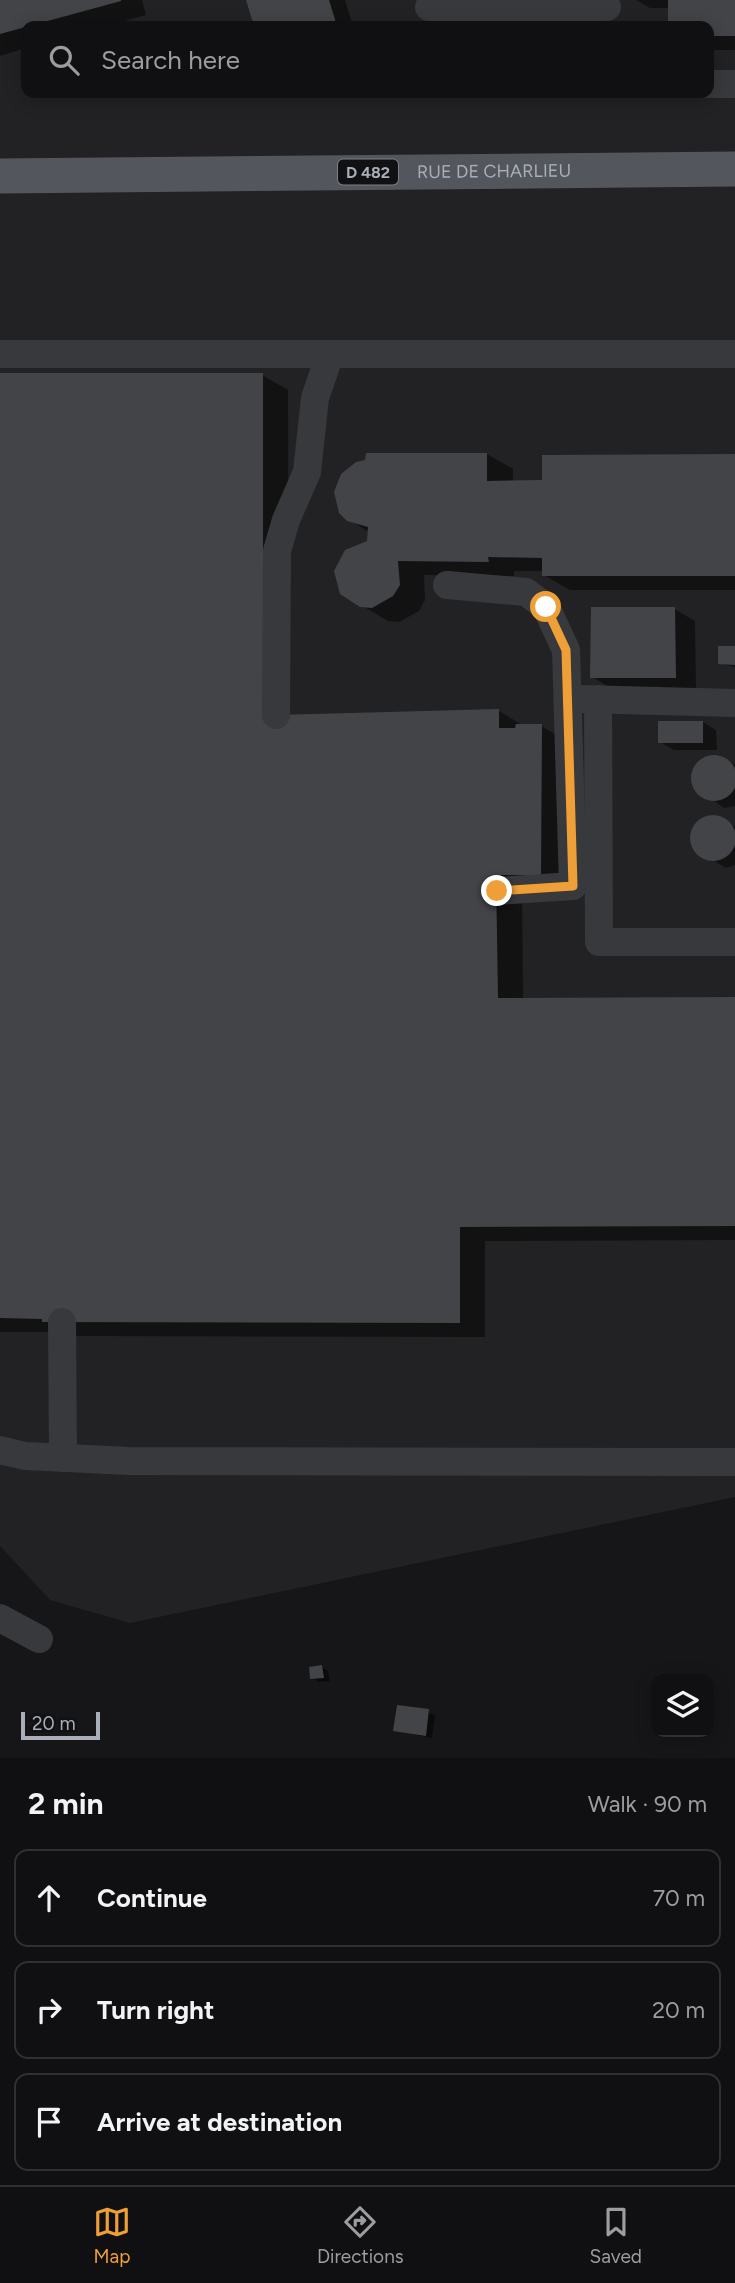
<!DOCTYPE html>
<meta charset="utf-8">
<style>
:root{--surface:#101012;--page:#1e1e20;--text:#f1f3f6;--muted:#9c9d9f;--line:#303032;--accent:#ef9f37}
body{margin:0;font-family:Figtree,sans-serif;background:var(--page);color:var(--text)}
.controls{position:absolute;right:21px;bottom:21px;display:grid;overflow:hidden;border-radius:14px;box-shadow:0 4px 18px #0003}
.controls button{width:63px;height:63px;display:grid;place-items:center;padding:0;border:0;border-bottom:2px solid var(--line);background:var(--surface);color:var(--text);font:35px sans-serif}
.scale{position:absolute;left:21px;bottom:18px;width:79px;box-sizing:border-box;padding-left:7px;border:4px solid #a8afb8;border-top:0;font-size:19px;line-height:24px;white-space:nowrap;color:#a8afb8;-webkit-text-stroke:5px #111113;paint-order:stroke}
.stop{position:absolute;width:21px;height:21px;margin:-16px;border:5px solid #ef9f37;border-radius:50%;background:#fff}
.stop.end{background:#ef9f37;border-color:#fff;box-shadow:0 2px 7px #0008}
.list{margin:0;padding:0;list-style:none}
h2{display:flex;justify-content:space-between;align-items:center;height:91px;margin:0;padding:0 28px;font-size:30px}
h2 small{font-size:23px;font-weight:400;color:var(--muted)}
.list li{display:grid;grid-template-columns:46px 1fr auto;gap:21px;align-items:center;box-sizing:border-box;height:98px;margin:0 14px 14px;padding:0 14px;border:2px solid var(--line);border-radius:14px}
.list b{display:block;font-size:26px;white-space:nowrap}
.list em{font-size:23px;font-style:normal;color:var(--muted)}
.icon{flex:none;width:38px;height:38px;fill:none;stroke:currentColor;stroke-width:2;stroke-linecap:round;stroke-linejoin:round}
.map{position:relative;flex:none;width:735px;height:1758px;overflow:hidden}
.search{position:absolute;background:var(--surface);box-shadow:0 4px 18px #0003;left:21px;right:21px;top:21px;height:77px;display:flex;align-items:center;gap:18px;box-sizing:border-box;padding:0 24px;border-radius:14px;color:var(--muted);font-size:26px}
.sheet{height:427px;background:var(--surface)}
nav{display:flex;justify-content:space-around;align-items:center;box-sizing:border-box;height:98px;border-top:2px solid var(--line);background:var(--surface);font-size:19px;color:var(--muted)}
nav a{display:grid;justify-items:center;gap:4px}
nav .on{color:var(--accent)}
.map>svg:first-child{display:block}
.built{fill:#222225;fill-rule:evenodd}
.shadow{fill:#0007}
.building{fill:#424448}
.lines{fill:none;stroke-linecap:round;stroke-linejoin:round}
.minor{stroke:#37393d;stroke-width:28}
.major{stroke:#53565c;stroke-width:35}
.route{stroke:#ef9f37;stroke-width:9}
.labels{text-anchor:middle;stroke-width:5;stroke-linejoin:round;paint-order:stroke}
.shield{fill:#111113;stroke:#7b8086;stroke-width:2}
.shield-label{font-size:16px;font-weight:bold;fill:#a8afb8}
.street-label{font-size:18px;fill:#a8afb8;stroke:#111113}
</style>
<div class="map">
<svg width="735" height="1758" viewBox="0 0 735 1758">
<rect width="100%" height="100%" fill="#161618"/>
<path class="built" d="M0,0H735V1497L130,1623L50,1600L0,1546ZM26,26H709V93H26Z"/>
<g class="shadow">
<polygon points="0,0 142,0 146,15 106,26 26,26 26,48 0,56"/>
<polygon points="248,0 345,0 353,26 256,26"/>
<polygon points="636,0 735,0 735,50 709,50 709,26 670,26 670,8 650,8"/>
<polygon points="0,375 262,375 288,390 289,716 499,711 524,726 541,726 567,741 566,889 522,889 523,999 735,999 735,1240 485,1241 485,1337 70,1336 64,1332 0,1332"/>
<polygon points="487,454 513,469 513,483 543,482 735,456 735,590 570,590 544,575 544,571 514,571 514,576 424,575 425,600 419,611 399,622 388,621 361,605 369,532 348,519"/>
<polygon points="674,609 695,621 696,689 613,689 592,677"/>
<polygon points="735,648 735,667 720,663"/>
<polygon points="703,722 716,730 717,750 674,750 660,742"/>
<polygon points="707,758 724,758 735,765 735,806 724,808 695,787 695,769"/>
<polygon points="714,816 735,827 735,865 726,868 696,850 692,833 703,819"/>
<polygon points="322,1667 328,1671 330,1681 319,1682 312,1678"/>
<polygon points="399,1707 435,1715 432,1738 395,1730"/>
</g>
<g class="building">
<polygon points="0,0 121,0 121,1 0,34"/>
<polygon points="246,0 329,0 337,26 254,26"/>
<polygon points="668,0 735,0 735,36 709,36 709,26 668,26"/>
<polygon points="0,373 263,373 263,710 276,715 499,709 499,728 515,728 516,724 542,724 541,875 496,875 498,998 735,997 735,1226 460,1227 460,1323 42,1322 42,1319 0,1318"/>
<polygon points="366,453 487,453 487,481 542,480 542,455 735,454 735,576 542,576 542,558 488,557 489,562 398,561 400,585 393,596 372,608 360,607 340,594 334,571 345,550 367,541 368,527 347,521 339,513 334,492 341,474 356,462 365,460"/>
<polygon points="591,607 675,607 676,678 590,678"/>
<polygon points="718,646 735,646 735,665 718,664"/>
<rect x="658" y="721" width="45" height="22"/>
<circle cx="714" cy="778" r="23"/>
<circle cx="713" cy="838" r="23"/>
<polygon points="322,1665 324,1678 310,1679 309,1667"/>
<polygon points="397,1705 429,1709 426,1736 393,1731"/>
</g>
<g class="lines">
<g class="minor">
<polyline points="429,7 607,7"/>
<polyline points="709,84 735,84"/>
<polyline points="0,354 735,354"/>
<polyline points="447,585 526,592 546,607 566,650 573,886 497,891"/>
<polyline points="581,699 735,703"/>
<polyline points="598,699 599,942 735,942"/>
<polyline points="276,715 277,551 286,520 307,472 315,398 330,354"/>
<polyline points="62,1322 63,1458"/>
<polyline points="0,1450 25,1456 129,1461 735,1462"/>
<polyline points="0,1618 39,1639"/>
</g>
<path class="major" id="s1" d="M0,176L735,169"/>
</g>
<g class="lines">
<polyline class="route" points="497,891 573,886 566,650 546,607"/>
</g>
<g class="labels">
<rect class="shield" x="338" y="159.5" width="60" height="25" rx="5"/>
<g class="shield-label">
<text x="368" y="178">D 482</text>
</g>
<g class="street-label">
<text dy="6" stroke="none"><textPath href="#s1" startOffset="494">RUE DE CHARLIEU</textPath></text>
</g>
</g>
</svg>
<div class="controls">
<button><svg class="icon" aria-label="layers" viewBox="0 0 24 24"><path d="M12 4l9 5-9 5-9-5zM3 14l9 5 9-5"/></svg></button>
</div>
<div class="scale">20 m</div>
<div class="stop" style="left:546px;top:607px"></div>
<div class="stop end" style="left:497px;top:891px"></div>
<div class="search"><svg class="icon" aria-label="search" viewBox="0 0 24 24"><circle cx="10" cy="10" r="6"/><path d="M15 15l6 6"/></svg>Search here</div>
</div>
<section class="sheet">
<h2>2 min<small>Walk · 90 m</small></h2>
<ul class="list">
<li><svg class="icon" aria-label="ahead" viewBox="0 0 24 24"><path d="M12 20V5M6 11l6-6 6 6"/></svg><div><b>Continue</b></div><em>70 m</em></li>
<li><svg class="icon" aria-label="right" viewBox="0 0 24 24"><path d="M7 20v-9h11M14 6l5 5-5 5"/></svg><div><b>Turn right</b></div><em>20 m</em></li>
<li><svg class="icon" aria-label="arrive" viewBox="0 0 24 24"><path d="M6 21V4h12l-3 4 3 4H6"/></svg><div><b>Arrive at destination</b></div></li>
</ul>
</section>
<nav>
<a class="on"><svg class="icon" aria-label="map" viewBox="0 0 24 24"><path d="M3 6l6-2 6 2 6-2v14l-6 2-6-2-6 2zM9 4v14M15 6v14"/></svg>Map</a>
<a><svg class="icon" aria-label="directions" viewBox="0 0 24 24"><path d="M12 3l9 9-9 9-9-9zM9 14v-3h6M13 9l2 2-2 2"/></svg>Directions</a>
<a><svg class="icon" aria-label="saved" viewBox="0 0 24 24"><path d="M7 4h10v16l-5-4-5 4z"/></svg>Saved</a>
</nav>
